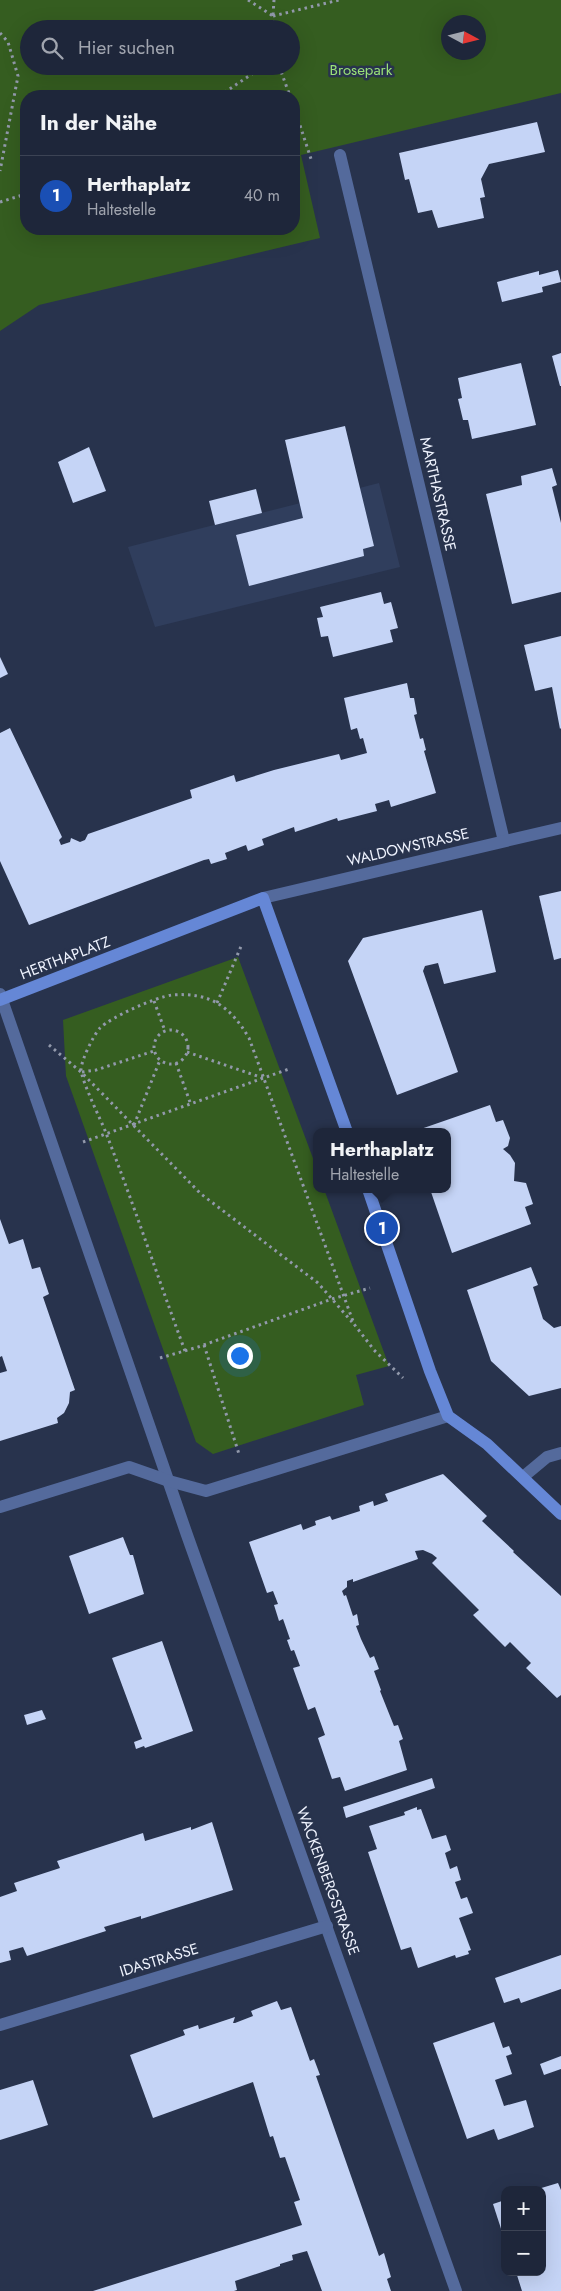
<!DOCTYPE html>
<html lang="de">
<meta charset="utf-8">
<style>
:root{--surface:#1e263a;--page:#2b3245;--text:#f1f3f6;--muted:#a1a5af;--line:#3c4354;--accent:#8bbbb9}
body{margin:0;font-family:Jost,sans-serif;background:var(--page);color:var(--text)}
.controls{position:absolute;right:15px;bottom:15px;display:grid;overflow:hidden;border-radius:10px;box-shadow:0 5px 20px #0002}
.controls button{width:45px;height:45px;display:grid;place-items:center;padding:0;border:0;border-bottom:1px solid var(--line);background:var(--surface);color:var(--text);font:25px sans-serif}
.compass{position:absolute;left:441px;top:15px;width:45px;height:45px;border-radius:50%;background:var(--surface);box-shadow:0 5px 20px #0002;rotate:97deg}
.you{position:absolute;left:239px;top:1355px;width:18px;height:18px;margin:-12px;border:4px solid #fff;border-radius:50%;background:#1a73e8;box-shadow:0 0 0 8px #1a73e833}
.badge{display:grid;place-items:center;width:32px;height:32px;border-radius:50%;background:var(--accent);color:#fff;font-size:16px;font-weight:700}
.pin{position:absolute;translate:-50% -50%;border:2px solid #fff;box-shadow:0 1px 5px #0006}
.popup{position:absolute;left:313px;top:1128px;width:138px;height:65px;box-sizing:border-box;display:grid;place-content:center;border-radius:10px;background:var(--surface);filter:drop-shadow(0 1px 4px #0005);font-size:16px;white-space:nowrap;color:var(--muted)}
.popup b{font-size:19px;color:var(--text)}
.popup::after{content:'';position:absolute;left:50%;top:100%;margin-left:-10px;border:10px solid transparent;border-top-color:var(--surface)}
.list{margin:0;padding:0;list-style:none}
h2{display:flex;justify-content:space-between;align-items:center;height:65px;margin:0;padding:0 20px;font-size:21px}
h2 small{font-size:16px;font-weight:400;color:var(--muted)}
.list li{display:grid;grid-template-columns:32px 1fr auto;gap:15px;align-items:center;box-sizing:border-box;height:80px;padding:0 20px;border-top:1px solid var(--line)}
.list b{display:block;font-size:19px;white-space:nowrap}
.list p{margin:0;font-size:16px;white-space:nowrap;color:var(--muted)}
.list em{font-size:16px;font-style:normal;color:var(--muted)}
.icon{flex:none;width:28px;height:28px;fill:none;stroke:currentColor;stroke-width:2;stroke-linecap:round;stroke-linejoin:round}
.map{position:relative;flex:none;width:561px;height:2291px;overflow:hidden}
.search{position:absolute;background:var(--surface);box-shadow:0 5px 20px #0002;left:20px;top:20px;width:280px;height:55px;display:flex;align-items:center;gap:12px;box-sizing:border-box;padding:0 18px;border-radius:28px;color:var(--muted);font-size:19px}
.panel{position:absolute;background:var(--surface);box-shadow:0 5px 20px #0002;left:20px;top:90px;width:280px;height:145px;border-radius:20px}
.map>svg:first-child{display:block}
.built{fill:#303e5d}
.green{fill:#355d20;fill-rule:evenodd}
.building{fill:#c5d4f6}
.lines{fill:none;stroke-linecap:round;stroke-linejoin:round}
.path{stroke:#9299ab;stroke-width:3;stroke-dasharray:2.5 4;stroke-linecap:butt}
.street{stroke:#546a9c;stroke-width:12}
.secondary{stroke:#6587d6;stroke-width:12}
.labels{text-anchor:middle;stroke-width:5;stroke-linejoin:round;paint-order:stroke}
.park-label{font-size:15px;fill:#9ae178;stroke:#28334d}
.street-label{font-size:15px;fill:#eff3fe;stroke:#28334d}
</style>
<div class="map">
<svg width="561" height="2291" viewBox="0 0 561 2291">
<rect width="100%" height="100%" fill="#28334d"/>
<polygon class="built" points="379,483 400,567 155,627 128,547"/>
<g class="green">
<path d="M0,0H561V93L301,155L320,238L39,305L0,331ZM478,22V52H448V22ZM29,29H291V66H29ZM26,96H294V229H26Z"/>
<polygon points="238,957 317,1169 317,1189 324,1189 389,1366 356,1375 364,1405 213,1454 196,1442 66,1076 63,1020"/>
</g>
<g class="building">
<polygon points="537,122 545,152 489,164 481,179 485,197 480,198 484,218 438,228 432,210 418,213 409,179 405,180 399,153"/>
<polygon points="558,270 561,282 542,287 543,292 502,302 497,282 539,271 539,275"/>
<polygon points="561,353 561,386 560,386 552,356"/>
<polygon points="521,363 536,425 472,439 468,420 463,420 458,399 462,398 458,378"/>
<polygon points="345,426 374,546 363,549 364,556 249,586 236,535 303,518 285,440"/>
<polygon points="89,447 106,491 73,503 58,462"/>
<polygon points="552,468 557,485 552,487 561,523 561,592 512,604 486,494 522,485 521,476"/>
<polygon points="256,489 262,513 215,525 209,501"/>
<polygon points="381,592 384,604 391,602 398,628 390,630 393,642 333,657 328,636 321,637 317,618 323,617 320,607"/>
<polygon points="561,636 561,728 560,729 552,687 535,691 524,645"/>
<polygon points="0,657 8,674 0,678"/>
<polygon points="407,683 410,698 414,698 417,714 414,715 420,739 423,738 426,750 424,751 436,793 391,807 389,800 375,804 377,811 338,821 337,818 295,832 294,827 262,839 264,845 248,851 246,845 225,853 227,859 211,864 209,859 204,860 29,925 0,861 0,733 10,728 62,837 59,840 61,845 70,842 71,838 80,842 85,840 88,834 192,798 190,790 234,775 236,782 274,770 339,754 341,760 367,753 363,738 360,739 357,728 351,730 344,698"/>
<polygon points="561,891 561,958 554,960 539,896"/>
<polygon points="482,910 496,972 444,984 438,963 425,966 423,971 458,1072 397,1095 348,961 363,938"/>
<polygon points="490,1105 496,1122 503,1120 510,1138 508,1146 503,1149 510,1155 515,1163 514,1181 526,1183 533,1204 525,1207 531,1224 452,1253 430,1189 447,1189 447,1132 415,1131"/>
<polygon points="0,1219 9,1244 23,1239 32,1269 40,1267 49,1294 43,1297 75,1390 70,1392 69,1403 64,1413 57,1418 58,1423 0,1441 0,1373 7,1371 2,1356 0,1357"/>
<polygon points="531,1267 538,1285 533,1287 543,1319 554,1328 561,1326 561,1388 529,1396 491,1361 467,1290"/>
<polygon points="443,1474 487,1516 482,1521 514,1551 513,1552 561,1596 561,1695 557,1698 526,1668 531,1663 510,1642 505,1647 473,1615 479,1610 432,1563 437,1558 432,1554 423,1550 415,1551 418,1559 353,1582 353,1579 347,1581 347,1587 342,1591 344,1596 346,1595 353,1616 357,1614 359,1625 356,1626 361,1639 370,1658 374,1656 379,1669 374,1671 381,1690 380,1691 394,1726 398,1725 403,1739 399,1741 407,1770 345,1791 340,1777 332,1779 318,1738 325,1735 315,1707 308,1710 293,1668 300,1666 294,1650 291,1651 287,1640 290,1639 283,1619 279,1621 274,1605 278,1604 273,1591 267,1593 249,1542 301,1524 303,1530 316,1525 315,1521 330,1516 332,1520 360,1511 359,1506 373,1501 374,1506 388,1501 385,1494"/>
<polygon points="123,1537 130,1555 133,1555 144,1594 89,1614 69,1556"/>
<polygon points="162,1641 193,1731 145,1748 144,1746 136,1749 134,1742 142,1739 112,1658"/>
<polygon points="42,1710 46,1719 27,1725 24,1715"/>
<polygon points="432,1778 435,1788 346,1818 343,1807"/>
<polygon points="417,1807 417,1810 421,1809 432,1839 446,1835 451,1850 445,1853 450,1869 457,1866 461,1880 455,1882 461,1899 467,1897 473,1913 459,1918 471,1950 468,1951 469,1954 456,1958 455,1955 418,1968 411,1947 401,1950 368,1852 377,1849 369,1826 405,1815 404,1812"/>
<polygon points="212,1822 233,1890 141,1919 141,1916 104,1927 106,1931 27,1956 23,1947 9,1951 11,1960 0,1963 0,1897 17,1891 14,1883 60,1868 57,1861 143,1833 145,1841 191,1827 191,1830"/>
<polygon points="561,1955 561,1989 521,2003 519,1998 504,2003 495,1978"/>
<polygon points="277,2001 281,2010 291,2007 310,2061 314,2059 320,2075 316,2076 379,2256 384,2253 391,2277 387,2279 391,2291 322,2291 307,2251 292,2255 293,2260 280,2264 280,2266 235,2281 237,2290 234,2291 93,2291 302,2225 294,2202 300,2200 285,2157 280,2158 273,2136 270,2137 253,2082 153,2118 130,2055 185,2035 183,2030 198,2025 199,2029 235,2017 233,2023 235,2023 253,2016 251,2011"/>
<polygon points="494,2022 503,2048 509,2046 512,2054 506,2056 512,2074 495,2080 504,2106 526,2100 534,2127 498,2140 494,2129 467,2139 433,2043"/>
<polygon points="561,2056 561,2069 544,2075 540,2064"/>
<polygon points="33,2080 48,2125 0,2140 0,2090"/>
<polygon points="558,2183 561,2190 561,2291 522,2291 516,2272 542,2272 542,2190 538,2189"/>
<polygon points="505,2200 505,2238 504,2238 493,2204"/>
</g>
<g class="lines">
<g class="path">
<polyline points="248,0 273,16"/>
<polyline points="273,15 274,0"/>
<polyline points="272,29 273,16 339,0"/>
<polyline points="0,33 8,42 18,76 0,171"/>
<polyline points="279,66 290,96"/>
<polyline points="219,96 264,66"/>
<polyline points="294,107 312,162"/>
<polyline points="0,202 26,194"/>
<polyline points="154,1001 165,1031"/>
<polyline points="217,1003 242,944"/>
<circle cx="171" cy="1047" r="17"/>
<polyline points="49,1045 81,1072 201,1194 318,1283 352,1322"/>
<polyline points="187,1052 263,1078"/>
<polyline points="176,1063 191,1105"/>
<polyline points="82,1072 96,1070 154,1051"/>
<polyline points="134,1125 160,1060"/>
<polyline points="83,1142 289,1069"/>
<polyline points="204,1345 239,1454"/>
<path d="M185,1351C158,1278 134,1205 106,1133C101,1120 81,1080 81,1069C82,1059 93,1036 100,1028C111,1017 156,997 172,995C210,992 230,1006 249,1038L354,1324L374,1350L403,1378"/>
<polyline points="160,1358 198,1347 332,1299 370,1288"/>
</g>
<g class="street">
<polyline points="340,155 504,841"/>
<polyline points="263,898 561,828"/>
<polyline points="0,994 187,1535 456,2291"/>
<polyline points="523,1477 547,1457 561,1453"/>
<polyline points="0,1507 129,1467 169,1481 206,1491 448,1416"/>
<polyline points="0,2025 327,1926"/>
</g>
<g class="secondary">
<polyline points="0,1000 263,898 347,1132"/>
<polyline points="368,1189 430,1371 448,1416 487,1444 561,1514"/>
</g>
</g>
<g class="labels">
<g class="park-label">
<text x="361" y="75">Brosepark</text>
</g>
<g class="street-label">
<text transform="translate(438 494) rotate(77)" y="5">MARTHASTRASSE</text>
<text transform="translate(408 847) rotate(-13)" y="5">WALDOWSTRASSE</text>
<text transform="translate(65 958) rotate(-21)" y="5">HERTHAPLATZ</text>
<text transform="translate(328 1881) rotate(70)" y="5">WACKENBERGSTRASSE</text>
<text transform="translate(159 1960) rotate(-17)" y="5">IDASTRASSE</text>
</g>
</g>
</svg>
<div class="controls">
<button>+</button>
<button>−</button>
</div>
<svg class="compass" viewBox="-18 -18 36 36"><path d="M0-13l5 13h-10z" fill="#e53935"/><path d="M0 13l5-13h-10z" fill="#a1a5af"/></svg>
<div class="you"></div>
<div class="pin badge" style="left:382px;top:1228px;background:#1a4fb4">1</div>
<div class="popup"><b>Herthaplatz</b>Haltestelle</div>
<div class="search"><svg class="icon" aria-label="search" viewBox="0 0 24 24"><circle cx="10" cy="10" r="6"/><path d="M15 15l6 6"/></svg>Hier suchen</div>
<section class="panel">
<h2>In der Nähe<small></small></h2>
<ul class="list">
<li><span class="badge" style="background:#1a4fb4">1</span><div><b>Herthaplatz</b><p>Haltestelle</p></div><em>40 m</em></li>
</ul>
</section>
</div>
